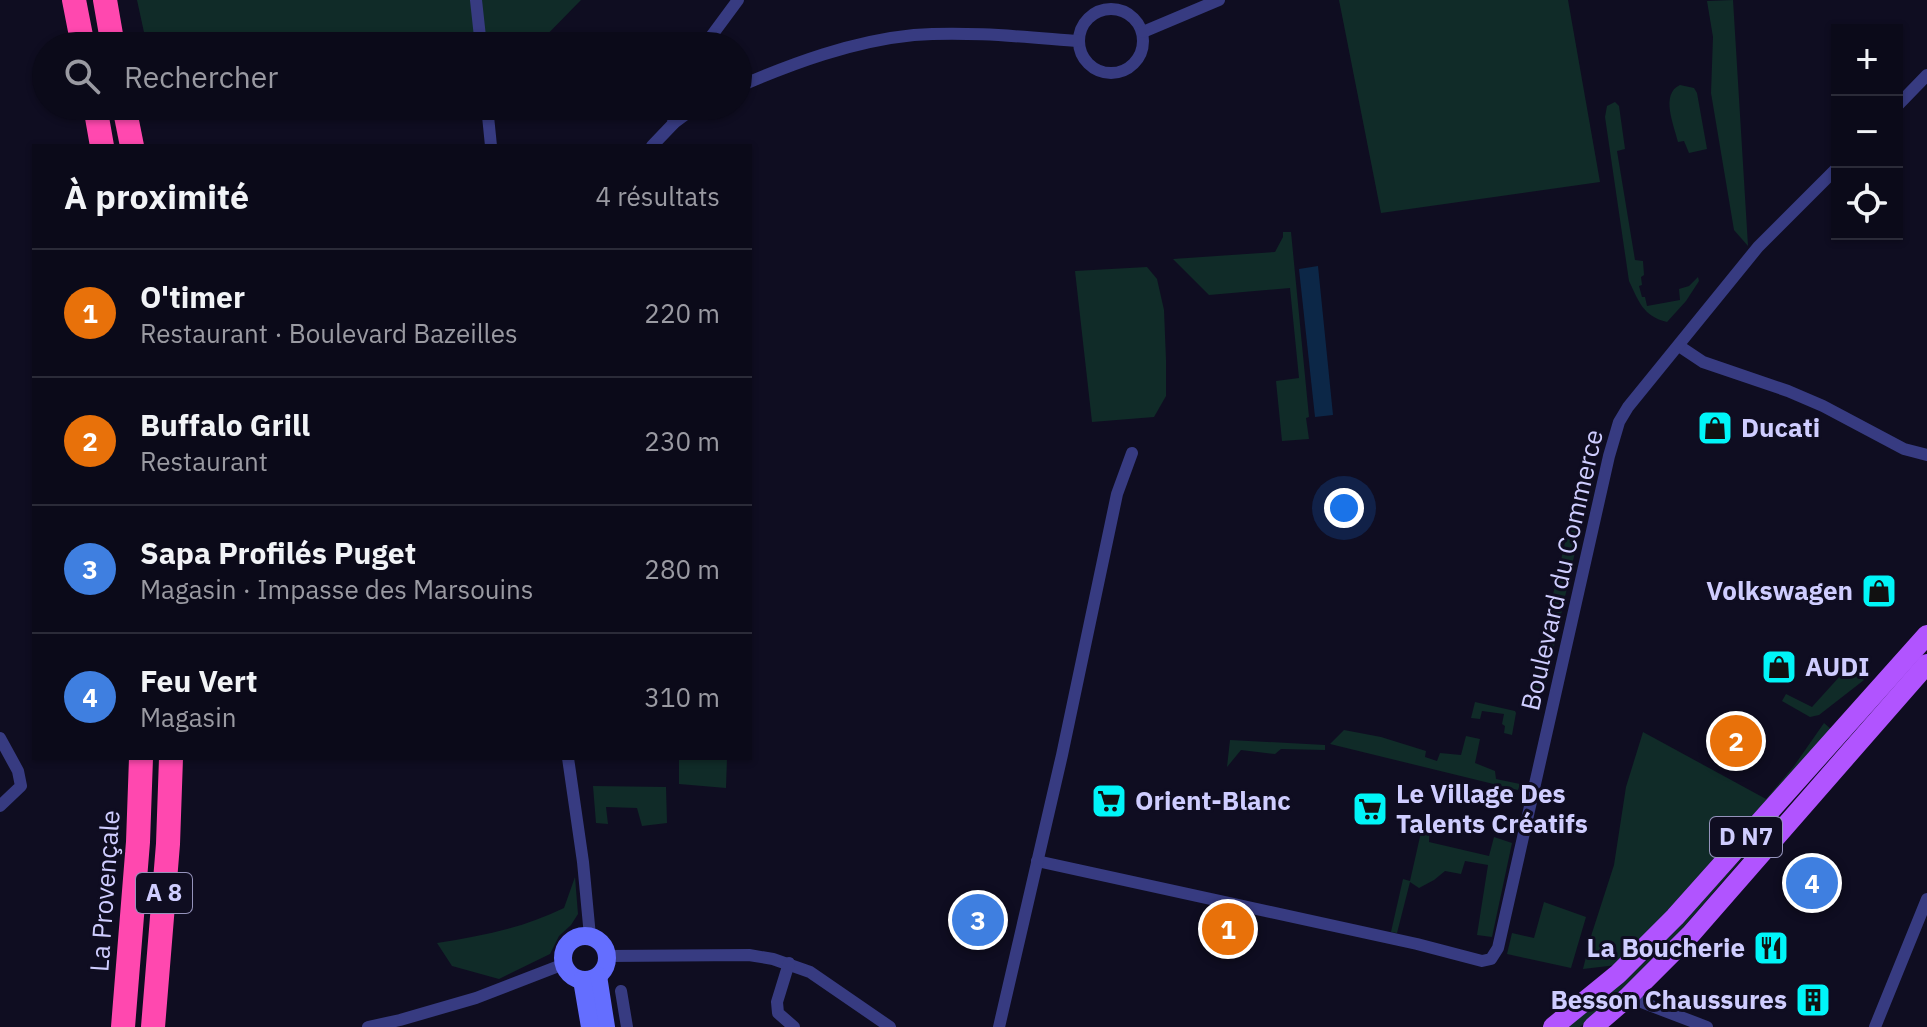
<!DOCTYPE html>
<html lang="fr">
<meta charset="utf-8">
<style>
:root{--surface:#0b0a19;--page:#191826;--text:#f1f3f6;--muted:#9a9aa2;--line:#2b2b38;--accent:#ea580c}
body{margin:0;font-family:"IBM Plex Sans",sans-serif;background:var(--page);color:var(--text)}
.controls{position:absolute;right:24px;top:24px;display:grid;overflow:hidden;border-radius:0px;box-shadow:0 2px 6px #0004}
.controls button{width:72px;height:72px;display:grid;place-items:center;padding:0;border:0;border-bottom:2px solid var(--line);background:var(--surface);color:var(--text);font:40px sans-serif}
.you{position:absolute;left:1344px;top:508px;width:28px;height:28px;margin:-20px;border:6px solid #fff;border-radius:50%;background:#1a73e8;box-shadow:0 0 0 12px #1a73e833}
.badge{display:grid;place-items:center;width:52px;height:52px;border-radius:50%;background:var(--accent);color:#fff;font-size:26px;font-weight:700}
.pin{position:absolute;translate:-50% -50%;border:4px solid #fff;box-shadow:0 2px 8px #0006}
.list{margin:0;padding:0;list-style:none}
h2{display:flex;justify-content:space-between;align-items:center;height:104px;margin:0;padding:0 32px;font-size:34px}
h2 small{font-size:26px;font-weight:400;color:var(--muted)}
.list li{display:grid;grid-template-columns:52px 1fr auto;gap:24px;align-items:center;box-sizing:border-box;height:128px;padding:0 32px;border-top:2px solid var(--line)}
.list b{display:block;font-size:30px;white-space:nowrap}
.list p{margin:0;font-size:26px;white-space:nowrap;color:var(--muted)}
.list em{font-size:26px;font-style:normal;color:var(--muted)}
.icon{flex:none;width:44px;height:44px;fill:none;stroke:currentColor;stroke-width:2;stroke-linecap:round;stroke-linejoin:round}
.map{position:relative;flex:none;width:1927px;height:1027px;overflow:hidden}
.search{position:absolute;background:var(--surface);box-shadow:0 2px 6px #0004;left:32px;top:32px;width:720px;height:88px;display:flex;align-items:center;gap:20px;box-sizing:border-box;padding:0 28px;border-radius:44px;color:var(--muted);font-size:30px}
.panel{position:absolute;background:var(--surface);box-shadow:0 2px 6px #0004;left:32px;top:144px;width:720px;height:616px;border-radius:0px}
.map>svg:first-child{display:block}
.green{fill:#102b28}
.water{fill:#0c2747}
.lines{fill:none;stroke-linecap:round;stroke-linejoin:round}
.street{stroke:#373b81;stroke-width:12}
.secondary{stroke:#646eff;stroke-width:18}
.primary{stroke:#b154ff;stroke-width:20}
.highway{stroke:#ff48af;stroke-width:24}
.labels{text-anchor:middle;stroke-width:6;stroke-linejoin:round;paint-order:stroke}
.shield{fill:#0f0d21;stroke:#9593bc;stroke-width:2}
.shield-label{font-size:24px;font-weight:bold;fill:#cfcdff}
.poi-label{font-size:26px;font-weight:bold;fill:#cfcdff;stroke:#0f0d21;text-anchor:start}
.street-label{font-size:26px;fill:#cfcdff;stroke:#0f0d21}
</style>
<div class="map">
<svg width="1927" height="1027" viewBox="0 0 1927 1027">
<rect width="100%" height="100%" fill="#0f0d21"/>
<g class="green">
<polygon points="137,0 581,0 536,46 147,46"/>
<polygon points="1339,0 1568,0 1600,182 1381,213"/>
<polygon points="1733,0 1748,246 1734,230 1711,93 1713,37 1707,1"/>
<path d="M1680,85L1694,88L1697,93L1707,149L1689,153L1684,141L1678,142C1674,125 1660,94 1680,85Z"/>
<path d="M1615,102L1619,106L1625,149L1617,151L1635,260L1643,261L1644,275L1641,277L1642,285L1639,286L1642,297H1645L1647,306L1680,300L1679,289L1689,286L1698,277L1699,281L1686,301L1667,322C1643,316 1639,302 1629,281L1605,117L1607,106Z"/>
<polygon points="1283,232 1291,232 1309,417 1306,418 1309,439 1282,441 1276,381 1299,378 1290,288 1209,295 1173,259 1275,252 1283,237"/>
<polygon points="1147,267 1157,279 1164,310 1166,360 1166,396 1154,417 1092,422 1075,271"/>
<polygon points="1570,521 1581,525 1544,691 1531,690"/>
<polygon points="1852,670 1864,680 1819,715 1810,717 1782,701 1786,694 1812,707 1841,675"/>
<polygon points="1475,702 1515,711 1516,713 1512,735 1504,733 1505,726 1502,724 1504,714 1482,711 1480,719 1471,718"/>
<polygon points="1824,723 1832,730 1712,869 1617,965 1583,969 1592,933 1614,865 1626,787 1643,732 1766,799 1794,766"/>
<polygon points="1344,730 1381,737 1426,751 1425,757 1437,761 1440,753 1461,755 1466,736 1480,739 1475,763 1495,771 1496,779 1520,784 1518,790 1330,744"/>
<polygon points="1230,740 1325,745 1325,750 1281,749 1275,754 1241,750 1227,767"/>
<polygon points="679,758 727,758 726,788 679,784"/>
<polygon points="593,786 666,787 667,823 642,826 637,808 606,807 608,824 596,823"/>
<polygon points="1424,819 1430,820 1429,842 1489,856 1494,837 1512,843 1492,937 1477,935 1488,865 1465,861 1461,874 1445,871 1434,880 1419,888 1410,882 1397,933 1391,932 1403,879 1410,881"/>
<polygon points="1754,845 1657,958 1580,1027 1567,1027 1607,995 1648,959"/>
<path d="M575,877L578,914L571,925L559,936L550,954L499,979L452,966L437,943C482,936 523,928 564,908Z"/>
<polygon points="1544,902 1586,917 1571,968 1507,954 1512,933 1534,938"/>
</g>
<polygon class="water" points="1318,266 1333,415 1315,417 1299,269"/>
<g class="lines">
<g class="street">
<polyline points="476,0 481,46"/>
<circle cx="1111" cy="41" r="32"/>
<polyline points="1143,32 1219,0"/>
<polyline points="704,46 738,0"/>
<path d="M738,87C793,63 853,41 914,35C968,31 1024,37 1079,41"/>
<polyline points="487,106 491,146"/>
<polyline points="670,106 674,123"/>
<polyline points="1897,106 1927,75"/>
<polyline points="652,146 674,123 697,106"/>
<polyline points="1679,346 1703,362 1788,391 1823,406 1904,449 1927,455"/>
<polyline points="0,738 18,771 21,786 0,806"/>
<polyline points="568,758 583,862 590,936"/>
<polyline points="1037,861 1417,944 1482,961 1491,959 1498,948 1609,456 1619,422 1628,407 1758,247 1837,168"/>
<polyline points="607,956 749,955 773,959 810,972 890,1027"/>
<polyline points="789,963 777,1002 778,1013 794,1027"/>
<polyline points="621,991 627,1027"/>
<polyline points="1628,997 1707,1027"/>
<polyline points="368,1027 400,1020 476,998 564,964"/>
<polyline points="999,1027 1062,755 1117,494 1132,453"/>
<polyline points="1875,1027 1927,899"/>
</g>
<g class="secondary">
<circle cx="585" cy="958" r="22"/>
<polyline points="598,976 606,1027"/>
<polyline points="582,980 590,1027"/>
</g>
<g class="primary">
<polyline points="1553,1027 1618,974 1675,917 1927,635"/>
<polyline points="1593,1027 1628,997 1691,934 1927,664"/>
</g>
<g class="highway">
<polyline points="74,0 83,46"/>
<polyline points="105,0 113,46"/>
<polyline points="95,106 102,146"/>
<polyline points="124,106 132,146"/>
<polyline points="123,1027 138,842 141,758"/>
<polyline points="153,1027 168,844 171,758"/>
</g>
</g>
<defs>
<symbol id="shop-square" viewBox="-11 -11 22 22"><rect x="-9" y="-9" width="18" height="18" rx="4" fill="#00f5f8" stroke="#0f0d21"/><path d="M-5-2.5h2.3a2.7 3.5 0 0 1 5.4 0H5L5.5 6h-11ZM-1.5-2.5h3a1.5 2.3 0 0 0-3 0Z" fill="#111"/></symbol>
<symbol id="supermarket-square" viewBox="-11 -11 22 22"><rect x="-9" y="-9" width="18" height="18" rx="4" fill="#00f5f8" stroke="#0f0d21"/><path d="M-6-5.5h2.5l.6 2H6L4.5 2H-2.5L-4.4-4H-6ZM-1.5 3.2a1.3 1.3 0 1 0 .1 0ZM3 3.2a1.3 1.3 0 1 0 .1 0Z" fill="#111"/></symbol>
<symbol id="restaurant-square" viewBox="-11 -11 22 22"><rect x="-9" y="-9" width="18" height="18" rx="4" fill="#00f5f8" stroke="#0f0d21"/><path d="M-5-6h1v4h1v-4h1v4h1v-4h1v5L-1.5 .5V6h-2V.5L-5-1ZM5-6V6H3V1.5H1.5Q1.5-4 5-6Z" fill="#111"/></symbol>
<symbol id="building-square" viewBox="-11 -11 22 22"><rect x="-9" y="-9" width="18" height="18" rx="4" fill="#00f5f8" stroke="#0f0d21"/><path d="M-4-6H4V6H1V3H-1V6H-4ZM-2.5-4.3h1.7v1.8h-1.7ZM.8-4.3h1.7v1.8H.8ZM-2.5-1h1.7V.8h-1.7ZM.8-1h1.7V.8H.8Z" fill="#111"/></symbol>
</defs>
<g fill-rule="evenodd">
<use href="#shop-square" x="1695" y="408" width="40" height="40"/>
<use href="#shop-square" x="1859" y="571" width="40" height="40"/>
<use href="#shop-square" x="1759" y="647" width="40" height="40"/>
<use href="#supermarket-square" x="1089" y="781" width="40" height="40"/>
<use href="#supermarket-square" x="1350" y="789" width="40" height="40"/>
<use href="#restaurant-square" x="1751" y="928" width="40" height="40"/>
<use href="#building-square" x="1793" y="980" width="40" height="40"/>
</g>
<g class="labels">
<g class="shield">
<rect x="1710" y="817" width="72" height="40" rx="6"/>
<rect x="136" y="873" width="56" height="40" rx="6"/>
</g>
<g class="shield-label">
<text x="1746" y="845">D N7</text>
<text x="164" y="901">A 8</text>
</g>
<g class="poi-label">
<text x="1741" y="437">Ducati</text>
<text x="1853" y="600" text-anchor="end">Volkswagen</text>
<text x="1805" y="676">AUDI</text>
<text x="1396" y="803">Le Village Des<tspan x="1396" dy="30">Talents Créatifs</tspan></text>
<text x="1135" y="810">Orient-Blanc</text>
<text x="1745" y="957" text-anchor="end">La Boucherie</text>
<text x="1787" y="1009" text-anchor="end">Besson Chaussures</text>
</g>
<g class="street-label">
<text transform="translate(1562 570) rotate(-77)" y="9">Boulevard du Commerce</text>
<text transform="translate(105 891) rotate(-86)" y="9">La Provençale</text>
</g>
</g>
</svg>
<div class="controls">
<button>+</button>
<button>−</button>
<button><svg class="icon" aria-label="locate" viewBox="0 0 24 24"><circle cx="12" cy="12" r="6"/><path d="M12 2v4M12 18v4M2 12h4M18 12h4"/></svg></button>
</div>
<div class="you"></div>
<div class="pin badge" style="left:1228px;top:929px;background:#e8710a">1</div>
<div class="pin badge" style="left:1736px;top:741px;background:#e8710a">2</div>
<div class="pin badge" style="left:978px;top:920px;background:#3f7fe0">3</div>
<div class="pin badge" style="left:1812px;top:883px;background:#3f7fe0">4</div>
<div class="search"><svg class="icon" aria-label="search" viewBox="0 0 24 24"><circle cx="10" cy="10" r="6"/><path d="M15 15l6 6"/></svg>Rechercher</div>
<section class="panel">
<h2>À proximité<small>4 résultats</small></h2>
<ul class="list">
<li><span class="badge" style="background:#e8710a">1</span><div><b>O'timer</b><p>Restaurant · Boulevard Bazeilles</p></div><em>220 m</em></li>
<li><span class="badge" style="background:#e8710a">2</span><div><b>Buffalo Grill</b><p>Restaurant</p></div><em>230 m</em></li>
<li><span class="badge" style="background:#3f7fe0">3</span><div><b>Sapa Profilés Puget</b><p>Magasin · Impasse des Marsouins</p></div><em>280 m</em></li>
<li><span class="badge" style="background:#3f7fe0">4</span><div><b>Feu Vert</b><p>Magasin</p></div><em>310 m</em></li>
</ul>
</section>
</div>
